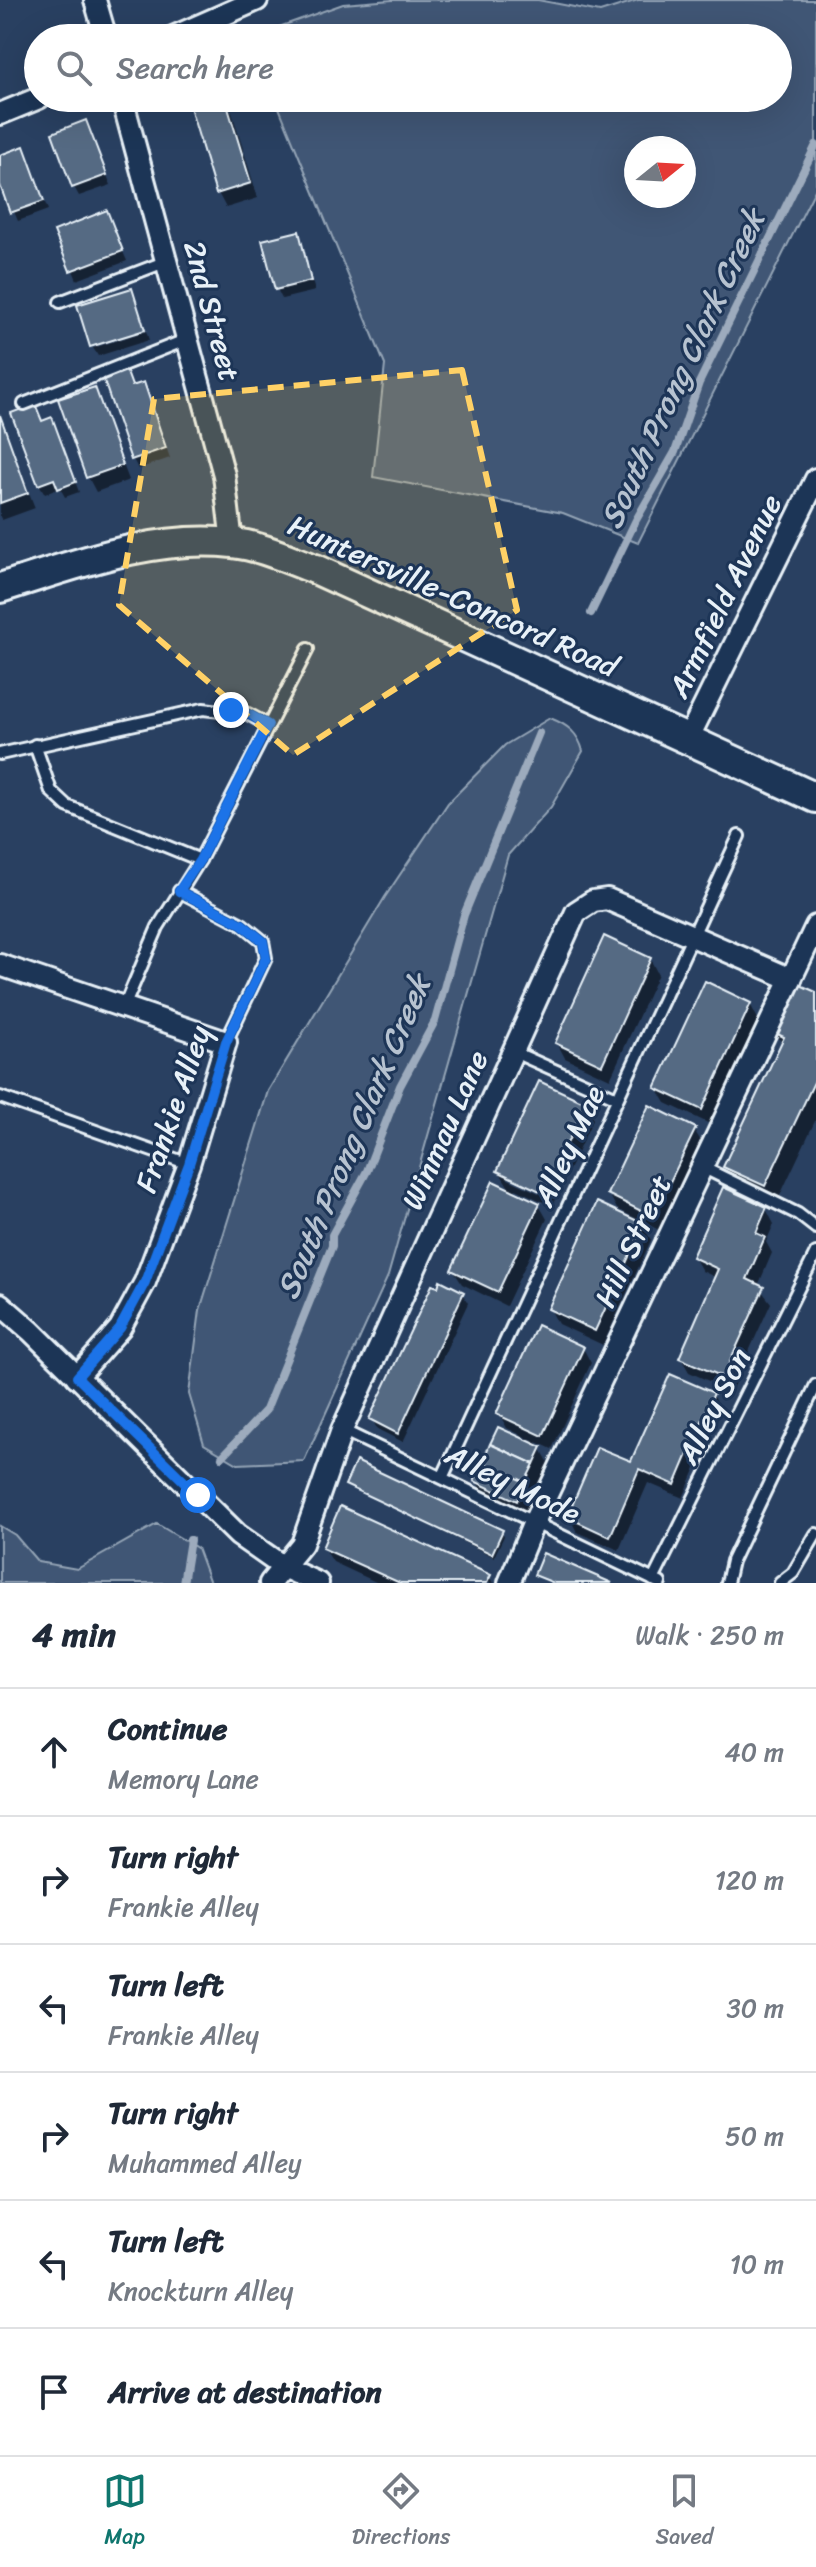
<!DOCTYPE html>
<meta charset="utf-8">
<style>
:root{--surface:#fff;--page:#f6f6f7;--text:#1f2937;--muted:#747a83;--line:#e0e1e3;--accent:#0f766e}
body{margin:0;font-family:Sriracha,sans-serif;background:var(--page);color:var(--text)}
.compass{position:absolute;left:624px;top:136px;width:72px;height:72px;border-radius:50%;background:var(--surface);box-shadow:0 8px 32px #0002;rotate:72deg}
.stop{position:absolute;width:24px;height:24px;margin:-18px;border:6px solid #1a73e8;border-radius:50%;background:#fff}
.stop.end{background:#1a73e8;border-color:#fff;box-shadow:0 2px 8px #0008}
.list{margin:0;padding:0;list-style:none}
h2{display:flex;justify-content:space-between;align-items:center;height:104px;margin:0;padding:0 32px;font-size:34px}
h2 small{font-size:26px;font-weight:400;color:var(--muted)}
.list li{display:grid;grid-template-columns:52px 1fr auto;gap:24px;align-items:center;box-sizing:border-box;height:128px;padding:0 32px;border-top:2px solid var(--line)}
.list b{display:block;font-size:30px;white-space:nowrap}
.list p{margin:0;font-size:26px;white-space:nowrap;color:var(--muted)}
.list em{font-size:26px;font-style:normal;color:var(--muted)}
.icon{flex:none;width:44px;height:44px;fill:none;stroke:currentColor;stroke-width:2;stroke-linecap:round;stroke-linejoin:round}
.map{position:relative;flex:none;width:816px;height:1583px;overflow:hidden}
.search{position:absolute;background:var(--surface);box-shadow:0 8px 32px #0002;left:24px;right:24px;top:24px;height:88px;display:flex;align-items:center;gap:20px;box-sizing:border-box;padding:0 28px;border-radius:44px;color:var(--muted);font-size:30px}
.sheet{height:872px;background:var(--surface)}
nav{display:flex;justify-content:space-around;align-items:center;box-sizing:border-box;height:112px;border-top:2px solid var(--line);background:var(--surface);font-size:22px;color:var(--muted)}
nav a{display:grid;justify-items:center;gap:4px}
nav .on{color:var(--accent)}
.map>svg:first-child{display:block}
.green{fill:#415774;stroke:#94a4b6;stroke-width:2;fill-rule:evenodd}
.shadow{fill:#0007;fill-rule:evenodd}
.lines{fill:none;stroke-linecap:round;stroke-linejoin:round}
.stream{stroke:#9dabbd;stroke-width:8}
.building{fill:#556a83;stroke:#e8f1f8;stroke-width:2}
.service-casing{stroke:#e8f1f8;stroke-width:16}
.minor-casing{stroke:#e8f1f8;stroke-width:26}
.secondary-casing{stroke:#e8f1f8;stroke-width:34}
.service{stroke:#1d3557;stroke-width:10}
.minor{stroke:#1d3557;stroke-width:20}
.secondary{stroke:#1d3557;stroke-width:28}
.route{stroke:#1a73e8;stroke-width:10}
.marked{fill:#ffd166;fill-opacity:0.2;stroke:#ffd166;stroke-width:6;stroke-dasharray:16 10;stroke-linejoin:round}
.labels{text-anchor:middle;stroke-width:6;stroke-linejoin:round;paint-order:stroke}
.street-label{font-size:30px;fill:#e8f1f8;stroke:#1d3557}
.water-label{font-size:32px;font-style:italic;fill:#b6c2d0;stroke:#1d3557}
</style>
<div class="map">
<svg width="816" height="1583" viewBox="0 0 816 1583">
<rect width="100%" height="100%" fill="#294061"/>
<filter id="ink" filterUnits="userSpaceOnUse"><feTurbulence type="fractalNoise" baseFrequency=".0125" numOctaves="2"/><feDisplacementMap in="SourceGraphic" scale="16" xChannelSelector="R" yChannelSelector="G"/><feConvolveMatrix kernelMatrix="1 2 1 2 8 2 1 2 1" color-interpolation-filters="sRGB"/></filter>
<g filter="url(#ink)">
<g class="green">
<path d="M392,0H538L600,12L638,0H816V188L638,543L563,513L373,477L385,365L275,98H778V38L251,37L343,4ZM636,148H684V196H636Z"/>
<path d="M550,718C568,725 578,733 583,751L551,807L508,855L388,1276L304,1461L238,1464L204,1444L189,1394L200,1310L268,1091L385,897L448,803L505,745Z"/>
<polygon points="157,1524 197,1548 210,1583 0,1583 0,1526 15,1535 38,1562 77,1569"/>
</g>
<g class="shadow">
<polygon points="223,99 232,113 258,198 226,208 218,193"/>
<polygon points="85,123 111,185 79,196 74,187"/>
<polygon points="23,148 48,210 18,221 0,179 0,157"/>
<polygon points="106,213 127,261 77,280 57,232"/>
<polygon points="298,233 315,291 282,299 277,289"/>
<polygon points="146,331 149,340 98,356 93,348"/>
<polygon points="124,369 133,388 143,384 148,394 170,458 138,469 133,459"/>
<polygon points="94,389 129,480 96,492 88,477"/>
<polygon points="35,407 43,423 56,429 79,492 65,497 60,488 45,494 39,484"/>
<polygon points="0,417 35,508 2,520 0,517"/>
<polygon points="650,959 658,974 610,1079 565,1058 557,1043"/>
<polygon points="816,995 816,1119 776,1204 736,1185 725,1166 782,1044 775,1031"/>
<polygon points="750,1004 758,1019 710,1124 666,1103 657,1088"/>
<path d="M584,1105L593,1119L552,1206L516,1189L514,1193L539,1205L547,1219L506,1306L462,1284L453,1270L511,1191L499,1171ZM508,1174L554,1195L552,1199L508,1179Z"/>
<polygon points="694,1130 703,1144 661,1231 617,1209 609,1194"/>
<polygon points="766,1209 774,1224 766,1242 772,1253 758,1286 771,1303 731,1391 689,1372 681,1358 717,1278 702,1271 694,1257"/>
<polygon points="641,1223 651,1240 603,1345 558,1324 550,1309"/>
<polygon points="439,1290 462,1293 468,1303 403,1442 377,1429 372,1419"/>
<polygon points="583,1348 591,1363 552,1449 537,1442 551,1467 528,1519 487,1500 476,1481 533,1441 507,1428 499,1414"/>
<polygon points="713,1395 721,1409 683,1498 648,1483 619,1550 577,1532 569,1517"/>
<polygon points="347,1485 502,1531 504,1536 494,1557"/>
<polygon points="324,1548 489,1576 493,1583 378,1583 333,1562"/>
</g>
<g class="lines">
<g class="stream">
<polyline points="591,613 636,520 675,452 699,383 816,145"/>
<polyline points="222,1457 266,1410 332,1246 332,1235 367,1171 400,1086 435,1021 464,915 539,733"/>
<polyline points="183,1583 190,1540"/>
</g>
</g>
<g class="building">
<polygon points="219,98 225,98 251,183 216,194 190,107"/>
<polygon points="86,120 107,175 72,188 52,133"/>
<polygon points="24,146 44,201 10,213 0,185 0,155"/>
<polygon points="107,210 123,251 70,271 54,231"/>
<polygon points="299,231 311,281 275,290 262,240"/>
<polygon points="132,288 145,330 90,347 77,305"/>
<polygon points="125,367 132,386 144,382 166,448 131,460 102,375"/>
<polygon points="95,387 123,465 86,478 58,399"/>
<polygon points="35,404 42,421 52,417 76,482 58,489 54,479 38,485 11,413"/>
<polygon points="0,415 28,493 0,503"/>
<polygon points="604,936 651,958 602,1065 555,1043"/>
<polygon points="705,981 751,1003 702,1110 655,1088"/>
<polygon points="796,983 816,992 816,1078 765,1186 723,1167 784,1037 773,1032"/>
<polygon points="539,1081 586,1103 544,1193 497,1171"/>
<polygon points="649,1105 696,1128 653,1217 607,1194"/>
<polygon points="493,1181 540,1203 498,1292 451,1270"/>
<polygon points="723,1187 767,1207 756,1233 765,1237 747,1279 764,1287 723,1377 679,1358 718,1269 692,1257"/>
<polygon points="597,1202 644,1224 595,1331 548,1309"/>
<polygon points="440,1280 464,1292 398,1434 369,1419 432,1285 438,1287"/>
<polygon points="537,1325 584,1347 543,1436 496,1414"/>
<polygon points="670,1374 714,1393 675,1485 639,1469 610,1537 567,1517 597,1447 631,1461"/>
<polygon points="498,1427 542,1447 534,1464 490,1444"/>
<polygon points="490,1444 534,1464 525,1482 482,1462"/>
<polygon points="356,1461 503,1530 492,1554 345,1485"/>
<polygon points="482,1462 525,1482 517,1501 474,1481"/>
<polygon points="340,1506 491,1575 487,1583 400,1583 322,1548"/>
<polygon points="543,1553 612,1583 554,1583 534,1575"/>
</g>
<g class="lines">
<defs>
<g id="service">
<polyline points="60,302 167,261"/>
<polyline points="24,404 188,339"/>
<polyline points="35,745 51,791 67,806 200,860"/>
<polyline points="0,754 203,709 248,714 268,725"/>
<polyline points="179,891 242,924 263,941 266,958 226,1042"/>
<polyline points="124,1007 158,927 200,860 308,649"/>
<polyline points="514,1052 617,1098"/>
<polyline points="0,1097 189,1164"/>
<polyline points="702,1167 798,1214 816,1228"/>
<polyline points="342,1430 660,1583"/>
<polyline points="443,1476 739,836"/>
<polyline points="653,1580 816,1253"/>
<polyline points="727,1583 732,1561 816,1385"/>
<polyline points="780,1583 793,1573 816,1534"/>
</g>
<g id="minor">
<polyline points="95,0 106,38"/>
<polyline points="171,38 257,0"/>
<polyline points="122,98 224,475 232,543"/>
<polyline points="0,114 39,98"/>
<polyline points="688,739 816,479"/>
<polyline points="0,965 226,1042 189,1164 145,1282 120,1328 77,1377"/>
<polyline points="0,1304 31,1331 238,1535 285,1568 318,1583"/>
<polyline points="270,1583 302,1544 342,1430 576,912 593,901 607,899 791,979"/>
<polyline points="509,1583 534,1522 816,926"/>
</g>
<path id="secondary" d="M0,588C74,565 153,534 233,543C261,546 288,559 315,569L816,798"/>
</defs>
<use href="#service" class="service-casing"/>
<use href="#minor" class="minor-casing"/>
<use href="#secondary" class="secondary-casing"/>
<use href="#service" class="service"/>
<use href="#minor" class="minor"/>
<use href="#secondary" class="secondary"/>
</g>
</g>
<g class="lines" filter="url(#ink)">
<polyline class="route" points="198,1495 77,1377 120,1328 145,1282 189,1164 226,1042 266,958 263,941 242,924 179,891 200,860 268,725 248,714 231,710"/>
</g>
<path class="marked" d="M462,370L517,610L293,755L119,605L154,399Z"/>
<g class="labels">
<g class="street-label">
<text transform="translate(212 311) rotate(75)" y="10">2nd Street</text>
<text transform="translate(453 596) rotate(24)" y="10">Huntersville-Concord Road</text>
<text transform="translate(725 596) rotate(-64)" y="10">Armfield Avenue</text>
<text transform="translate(173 1109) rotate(-71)" y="10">Frankie Alley</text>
<text transform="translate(445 1130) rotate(-66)" y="10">Winmau Lane</text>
<text transform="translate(569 1146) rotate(-65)" y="10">Alley Mae</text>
<text transform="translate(633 1241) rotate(-65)" y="10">Hill Street</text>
<text transform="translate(714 1406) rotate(-63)" y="10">Alley Son</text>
<text transform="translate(513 1484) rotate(26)" y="10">Alley Mode</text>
</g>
<g class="water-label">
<text transform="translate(682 369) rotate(-65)" y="11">South Prong Clark Creek</text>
<text transform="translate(353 1137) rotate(-67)" y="11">South Prong Clark Creek</text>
</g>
</g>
</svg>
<svg class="compass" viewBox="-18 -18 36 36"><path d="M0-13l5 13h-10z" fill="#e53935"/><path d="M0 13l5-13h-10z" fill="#747a83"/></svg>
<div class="stop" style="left:198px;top:1495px"></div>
<div class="stop end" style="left:231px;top:710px"></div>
<div class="search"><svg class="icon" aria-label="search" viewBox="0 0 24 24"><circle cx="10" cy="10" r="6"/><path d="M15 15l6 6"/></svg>Search here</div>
</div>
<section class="sheet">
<h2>4 min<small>Walk · 250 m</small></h2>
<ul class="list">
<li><svg class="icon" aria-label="ahead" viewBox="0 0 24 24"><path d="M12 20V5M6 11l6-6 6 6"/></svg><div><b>Continue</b><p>Memory Lane</p></div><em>40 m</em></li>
<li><svg class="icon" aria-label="right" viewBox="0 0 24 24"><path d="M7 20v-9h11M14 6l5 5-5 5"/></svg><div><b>Turn right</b><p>Frankie Alley</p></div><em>120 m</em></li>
<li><svg class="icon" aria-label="left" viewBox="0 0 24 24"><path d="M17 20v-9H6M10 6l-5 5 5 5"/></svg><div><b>Turn left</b><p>Frankie Alley</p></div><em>30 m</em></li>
<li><svg class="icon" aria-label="right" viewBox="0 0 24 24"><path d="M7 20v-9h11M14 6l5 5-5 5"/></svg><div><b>Turn right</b><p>Muhammed Alley</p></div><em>50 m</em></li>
<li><svg class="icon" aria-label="left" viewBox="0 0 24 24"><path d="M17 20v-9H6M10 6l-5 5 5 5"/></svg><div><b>Turn left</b><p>Knockturn Alley</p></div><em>10 m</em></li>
<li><svg class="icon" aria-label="arrive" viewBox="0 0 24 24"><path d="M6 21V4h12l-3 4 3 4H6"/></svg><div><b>Arrive at destination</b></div></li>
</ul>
</section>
<nav>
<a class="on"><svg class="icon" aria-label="map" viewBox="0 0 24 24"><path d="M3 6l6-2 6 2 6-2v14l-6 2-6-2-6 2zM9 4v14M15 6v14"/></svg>Map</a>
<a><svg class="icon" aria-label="directions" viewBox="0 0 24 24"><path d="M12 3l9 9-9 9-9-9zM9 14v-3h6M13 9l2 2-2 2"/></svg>Directions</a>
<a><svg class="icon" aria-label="saved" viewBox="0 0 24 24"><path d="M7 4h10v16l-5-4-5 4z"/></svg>Saved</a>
</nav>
